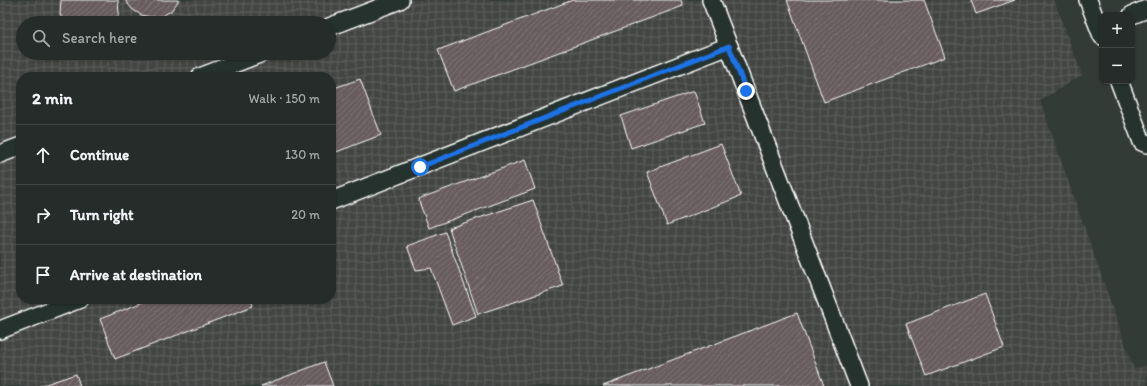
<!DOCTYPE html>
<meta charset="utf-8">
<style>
:root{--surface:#262c29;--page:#323835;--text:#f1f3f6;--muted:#a4a7a8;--line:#424846}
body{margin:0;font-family:Itim,sans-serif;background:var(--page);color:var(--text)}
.controls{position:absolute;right:12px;top:12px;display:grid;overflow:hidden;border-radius:8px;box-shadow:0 1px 3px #0004}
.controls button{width:36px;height:36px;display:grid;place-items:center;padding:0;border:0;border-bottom:1px solid var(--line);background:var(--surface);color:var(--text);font:20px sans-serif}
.stop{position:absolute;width:12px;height:12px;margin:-9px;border:3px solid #1a73e8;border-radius:50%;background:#fff}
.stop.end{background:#1a73e8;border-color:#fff;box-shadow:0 1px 4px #0008}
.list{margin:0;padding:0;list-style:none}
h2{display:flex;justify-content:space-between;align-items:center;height:52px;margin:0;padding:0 16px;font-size:17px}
h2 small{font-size:13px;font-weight:400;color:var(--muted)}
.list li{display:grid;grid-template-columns:26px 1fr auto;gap:12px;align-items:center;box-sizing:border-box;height:60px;padding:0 16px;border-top:1px solid var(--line)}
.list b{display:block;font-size:15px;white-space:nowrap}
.list em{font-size:13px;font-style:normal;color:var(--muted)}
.icon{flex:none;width:22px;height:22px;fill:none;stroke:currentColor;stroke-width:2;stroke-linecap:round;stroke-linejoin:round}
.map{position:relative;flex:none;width:1147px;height:386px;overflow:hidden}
.search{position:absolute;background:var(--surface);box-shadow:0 1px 3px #0004;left:16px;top:16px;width:320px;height:44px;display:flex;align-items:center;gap:10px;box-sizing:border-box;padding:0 14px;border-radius:22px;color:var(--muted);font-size:15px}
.panel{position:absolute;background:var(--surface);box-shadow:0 1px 3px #0004;left:16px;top:72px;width:320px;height:232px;border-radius:16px}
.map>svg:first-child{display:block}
.industrial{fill:url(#industrial-grid);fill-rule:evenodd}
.building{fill:url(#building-hatch);stroke:#fff}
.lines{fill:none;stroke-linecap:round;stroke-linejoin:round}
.minor-casing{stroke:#fff;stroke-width:20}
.minor{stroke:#26332d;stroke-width:17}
.route{stroke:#1a73e8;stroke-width:5}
</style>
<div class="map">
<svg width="1147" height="386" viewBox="0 0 1147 386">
<defs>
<pattern id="industrial-grid" width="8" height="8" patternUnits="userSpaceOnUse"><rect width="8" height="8" fill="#434543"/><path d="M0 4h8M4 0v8" fill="none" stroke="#5f615f"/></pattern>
<pattern id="building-hatch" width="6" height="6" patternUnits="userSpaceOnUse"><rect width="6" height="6" fill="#675b5e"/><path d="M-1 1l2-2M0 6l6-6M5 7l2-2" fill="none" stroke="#7e7476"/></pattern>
</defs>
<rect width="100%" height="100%" fill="#333b37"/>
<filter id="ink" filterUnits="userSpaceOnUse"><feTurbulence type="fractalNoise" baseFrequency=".025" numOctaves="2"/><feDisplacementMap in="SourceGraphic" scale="8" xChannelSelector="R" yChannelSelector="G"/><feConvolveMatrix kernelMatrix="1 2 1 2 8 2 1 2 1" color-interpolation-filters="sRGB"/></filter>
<g filter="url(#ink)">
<path class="industrial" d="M0,0H1054L1082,75L1040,101L1134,369L1147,365V386H0ZM23,23H329V53H23ZM21,77H331V299H21Z"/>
<g class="building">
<polygon points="61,0 118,0 119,14 115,23 64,23 60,14"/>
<polygon points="125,0 179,0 171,11 162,16 151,17 141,15 132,9"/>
<polygon points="573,0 681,0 683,6 454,91 438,50"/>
<polygon points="787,0 924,0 945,57 824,102"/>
<polygon points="971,0 1015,0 976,14"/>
<polygon points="360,79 381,135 331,154 331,89"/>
<polygon points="694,91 705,123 631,148 621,116"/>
<polygon points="721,144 741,196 667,225 647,172"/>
<polygon points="525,160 535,189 429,228 418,199"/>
<polygon points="533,200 563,286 478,314 449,228"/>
<polygon points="445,232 476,316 452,325 431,268 416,270 407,246"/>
<polygon points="985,294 1004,347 926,376 906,324"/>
<polygon points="151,299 251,299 253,306 115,359 100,319"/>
<polygon points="797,313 824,386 603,386"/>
<polygon points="324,362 333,386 261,386"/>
<polygon points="76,374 80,386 40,386"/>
</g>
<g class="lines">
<defs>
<g id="minor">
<polyline points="711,0 859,386"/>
<polyline points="1088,0 1102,36"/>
<polyline points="1132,15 1147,9"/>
<polyline points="329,27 400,0"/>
<polyline points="200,77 262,53"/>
<polyline points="1119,81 1142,142 1147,144"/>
<polyline points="0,154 21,146"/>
<polyline points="331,201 729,46"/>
<polyline points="0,330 80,299"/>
</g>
</defs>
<use href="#minor" class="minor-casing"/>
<use href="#minor" class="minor"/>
</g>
</g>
<g class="lines" filter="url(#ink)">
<polyline class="route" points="420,167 729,46 746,91"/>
</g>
</svg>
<div class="controls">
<button>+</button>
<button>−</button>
</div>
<div class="stop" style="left:420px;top:167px"></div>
<div class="stop end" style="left:746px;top:91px"></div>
<div class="search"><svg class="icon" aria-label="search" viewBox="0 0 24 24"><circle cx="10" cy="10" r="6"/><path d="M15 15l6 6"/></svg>Search here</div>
<section class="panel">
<h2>2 min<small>Walk · 150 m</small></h2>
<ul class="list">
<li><svg class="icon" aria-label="ahead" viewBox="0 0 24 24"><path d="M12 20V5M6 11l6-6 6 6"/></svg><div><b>Continue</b></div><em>130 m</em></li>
<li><svg class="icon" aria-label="right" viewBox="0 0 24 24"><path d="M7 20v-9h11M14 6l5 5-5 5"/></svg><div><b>Turn right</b></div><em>20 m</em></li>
<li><svg class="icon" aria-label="arrive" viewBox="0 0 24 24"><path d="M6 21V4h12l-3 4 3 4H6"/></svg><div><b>Arrive at destination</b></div></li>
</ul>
</section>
</div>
